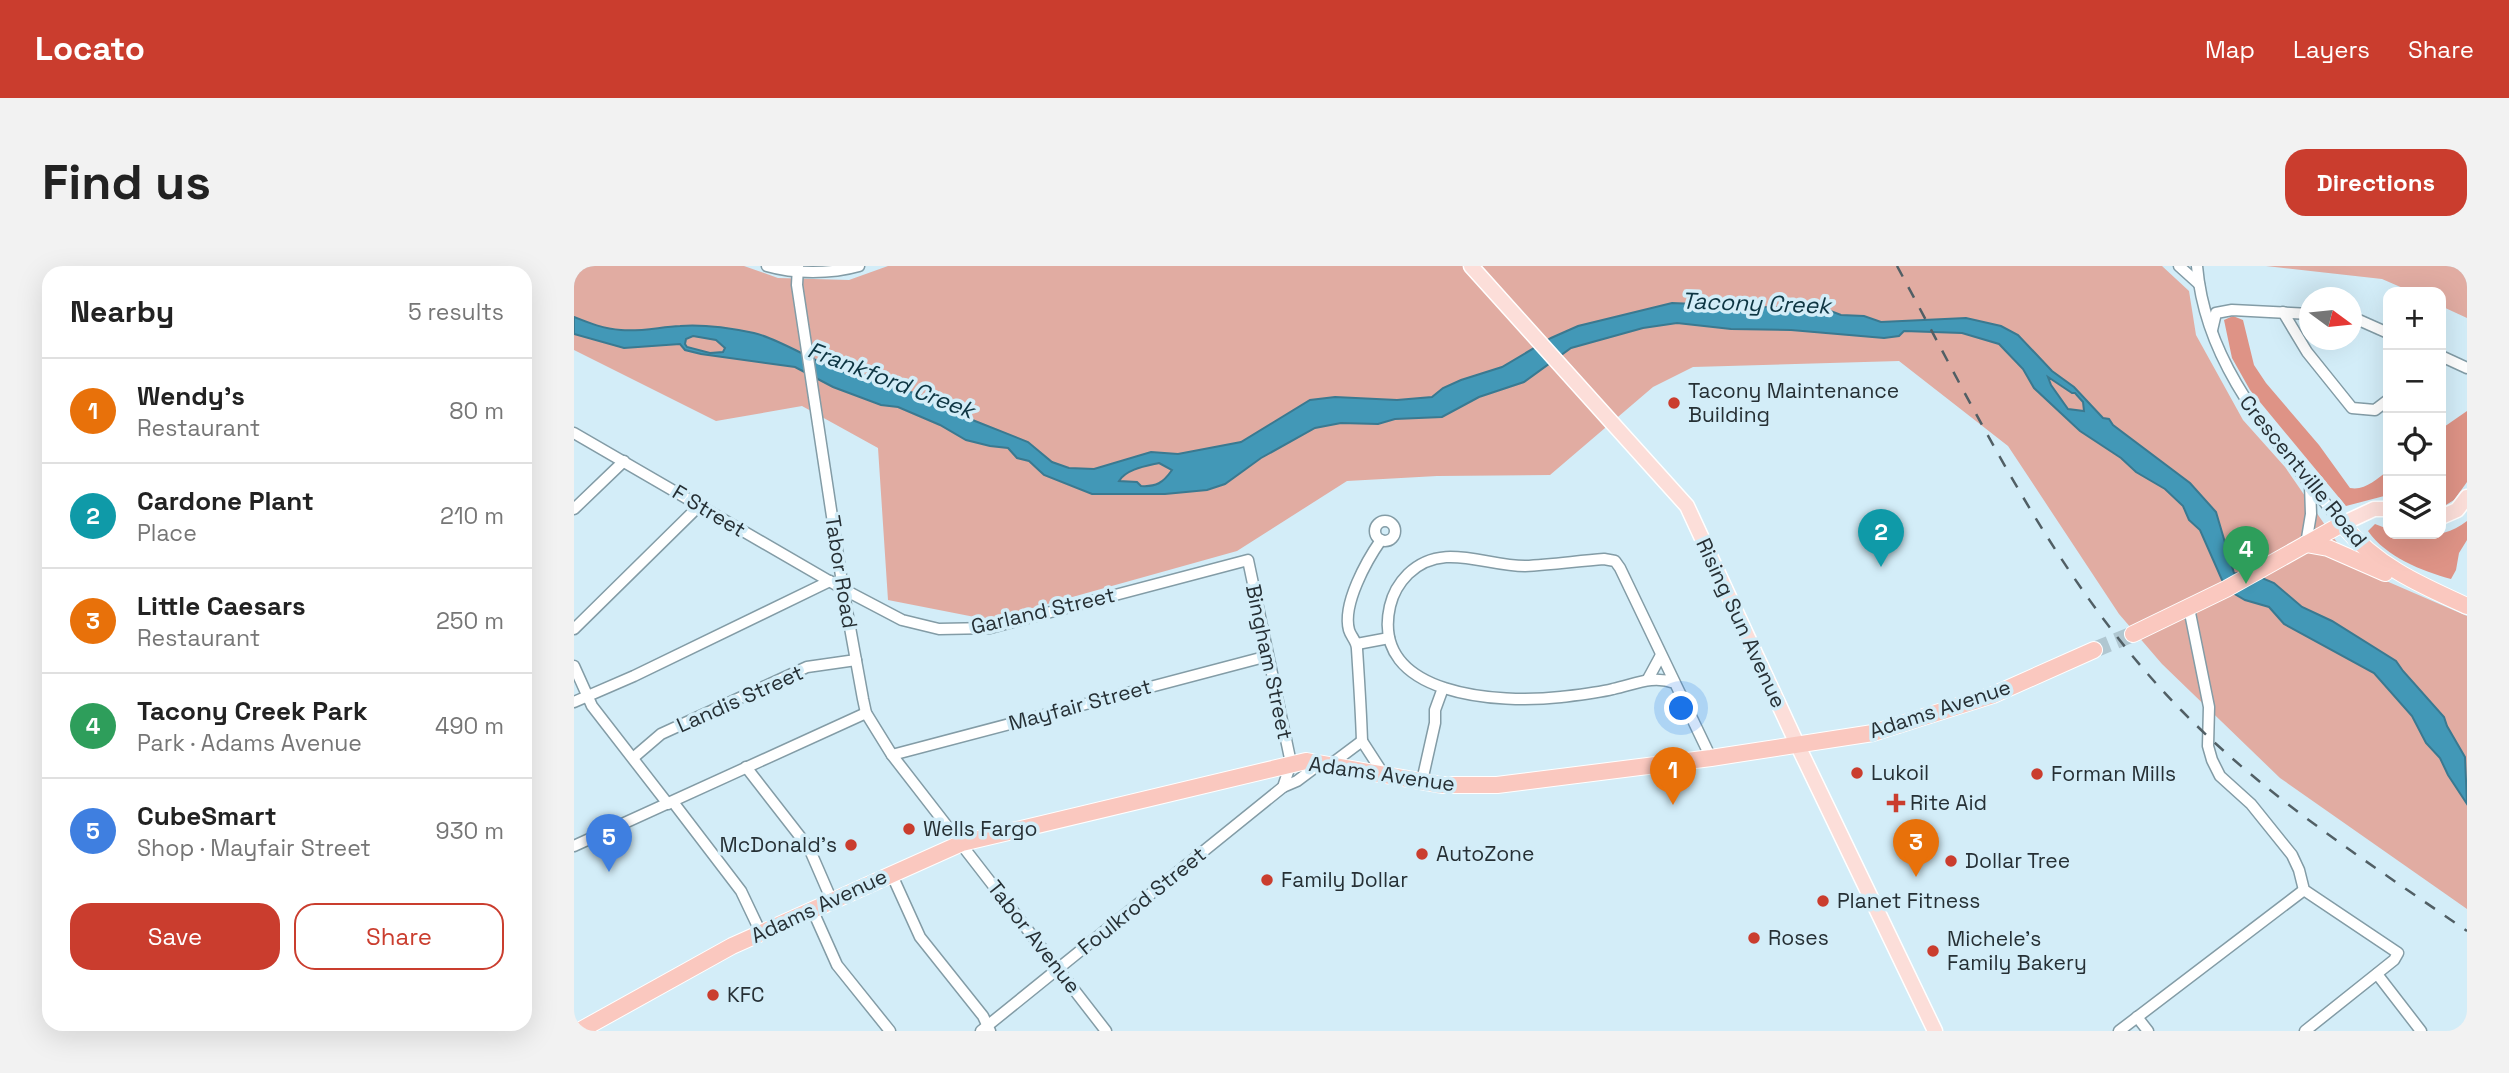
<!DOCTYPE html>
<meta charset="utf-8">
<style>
:root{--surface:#fff;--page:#f2f2f2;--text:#222;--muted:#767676;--line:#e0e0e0;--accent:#ca3d2e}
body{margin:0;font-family:"Space Grotesk",sans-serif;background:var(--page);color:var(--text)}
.controls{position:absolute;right:21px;top:21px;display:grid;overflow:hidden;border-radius:14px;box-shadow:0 7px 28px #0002}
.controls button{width:63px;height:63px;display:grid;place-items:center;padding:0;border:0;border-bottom:2px solid var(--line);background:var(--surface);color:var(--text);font:35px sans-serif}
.compass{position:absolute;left:1725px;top:21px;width:63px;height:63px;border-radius:50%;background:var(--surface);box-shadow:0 7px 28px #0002;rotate:105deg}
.you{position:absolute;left:1108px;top:443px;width:24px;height:24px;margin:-18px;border:5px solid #fff;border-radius:50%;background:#1a73e8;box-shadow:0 0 0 10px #1a73e833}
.badge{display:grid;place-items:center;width:46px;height:46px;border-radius:50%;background:var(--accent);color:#fff;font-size:23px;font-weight:700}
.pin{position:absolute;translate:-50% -58px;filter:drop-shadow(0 2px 4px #0008)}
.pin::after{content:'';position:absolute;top:37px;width:24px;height:21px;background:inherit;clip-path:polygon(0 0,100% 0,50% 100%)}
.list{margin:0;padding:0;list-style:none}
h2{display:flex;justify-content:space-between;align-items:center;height:91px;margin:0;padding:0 28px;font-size:30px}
h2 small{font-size:23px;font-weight:400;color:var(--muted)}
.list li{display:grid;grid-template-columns:46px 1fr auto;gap:21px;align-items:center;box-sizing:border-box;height:105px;padding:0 28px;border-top:2px solid var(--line)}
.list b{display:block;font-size:26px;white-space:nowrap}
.list p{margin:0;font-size:23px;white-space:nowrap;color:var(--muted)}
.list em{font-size:23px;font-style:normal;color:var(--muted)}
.actions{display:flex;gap:14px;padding:21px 28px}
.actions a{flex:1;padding:16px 0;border:2px solid var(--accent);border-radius:21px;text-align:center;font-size:24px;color:var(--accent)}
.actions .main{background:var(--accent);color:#fff}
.icon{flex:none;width:38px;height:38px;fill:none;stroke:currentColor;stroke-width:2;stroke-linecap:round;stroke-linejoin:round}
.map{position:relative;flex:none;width:1893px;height:765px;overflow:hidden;border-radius:21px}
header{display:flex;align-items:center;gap:42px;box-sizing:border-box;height:98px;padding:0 35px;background:var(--accent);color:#fff}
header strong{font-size:33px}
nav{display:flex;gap:38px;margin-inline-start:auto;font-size:24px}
.intro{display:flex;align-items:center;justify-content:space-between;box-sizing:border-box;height:168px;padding:0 42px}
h1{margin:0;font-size:49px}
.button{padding:18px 32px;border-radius:21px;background:var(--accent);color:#fff;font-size:24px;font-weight:700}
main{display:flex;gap:42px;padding:0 42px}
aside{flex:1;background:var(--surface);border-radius:21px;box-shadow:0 7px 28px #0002}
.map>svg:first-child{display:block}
.green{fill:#e1aca2}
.forest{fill:#de9386}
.water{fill:#4298b7;stroke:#3a7990;stroke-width:2;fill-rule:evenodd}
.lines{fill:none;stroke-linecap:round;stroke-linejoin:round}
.highway-tunnel{stroke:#b0c7d1;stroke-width:16;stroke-dasharray:16 8;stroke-linecap:butt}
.minor-casing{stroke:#839ca6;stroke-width:13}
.major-casing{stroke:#fff;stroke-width:17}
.highway-casing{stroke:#fff;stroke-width:18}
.minor{stroke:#fff;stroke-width:10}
.major{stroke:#fcded9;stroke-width:14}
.highway{stroke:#fac8bf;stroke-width:16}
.rail{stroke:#515f65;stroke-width:2.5;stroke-dasharray:12 12;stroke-linecap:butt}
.poi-dot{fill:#ca3d2e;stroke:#d3edf8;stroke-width:2.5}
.labels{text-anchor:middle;stroke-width:7;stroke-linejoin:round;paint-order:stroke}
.poi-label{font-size:21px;fill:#263035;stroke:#d3edf8;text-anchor:start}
.street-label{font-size:21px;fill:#263035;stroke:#d3edf8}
.water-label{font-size:23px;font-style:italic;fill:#0d3542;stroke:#d3edf8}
</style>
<header>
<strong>Locato</strong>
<nav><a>Map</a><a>Layers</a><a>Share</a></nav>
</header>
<div class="intro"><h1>Find us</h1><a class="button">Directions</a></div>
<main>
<aside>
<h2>Nearby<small>5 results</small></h2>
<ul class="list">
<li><span class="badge" style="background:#e8710a">1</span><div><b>Wendy's</b><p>Restaurant</p></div><em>80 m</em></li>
<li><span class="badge" style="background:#0f9aa8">2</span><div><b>Cardone Plant</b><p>Place</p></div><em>210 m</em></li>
<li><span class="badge" style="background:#e8710a">3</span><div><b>Little Caesars</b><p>Restaurant</p></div><em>250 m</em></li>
<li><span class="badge" style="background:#2e9e5b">4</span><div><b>Tacony Creek Park</b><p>Park · Adams Avenue</p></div><em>490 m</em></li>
<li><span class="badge" style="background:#3f7fe0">5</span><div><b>CubeSmart</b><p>Shop · Mayfair Street</p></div><em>930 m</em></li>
</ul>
<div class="actions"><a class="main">Save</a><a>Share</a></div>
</aside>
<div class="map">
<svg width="1893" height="765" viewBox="0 0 1893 765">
<rect width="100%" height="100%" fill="#d3edf8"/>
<g class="green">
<polygon points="0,0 170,0 204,12 275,14 314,0 1588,0 1615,25 1622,69 1669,154 1711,201 1780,301 1893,350 1893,643 1706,512 1588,398 1545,348 1434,180 1325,95 1119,101 1079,121 976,209 863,210 773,215 663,285 416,354 314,334 304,182 228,140 142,155 0,84"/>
<polygon points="1692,0 1893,0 1893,52 1867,40 1867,26 1838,26 1808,13"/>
</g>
<g class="forest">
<path d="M1659,50L1669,54L1680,99L1692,117L1745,179L1776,222C1791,225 1802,213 1814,205V229L1772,240L1676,124L1658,92L1650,54Z"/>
<polygon points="1893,145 1893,216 1880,234 1867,242 1867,163"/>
<path d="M1893,255V274L1885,287L1882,304L1877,313C1848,305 1812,291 1794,265L1801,258L1814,263V268C1844,268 1867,275 1893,255Z"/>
</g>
<path class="water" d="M1098,37L1254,44L1267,49L1290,50L1307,56L1392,52L1427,60L1444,69L1478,105L1500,121L1529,152L1535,153L1539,159L1616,217L1642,246L1660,307L1681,309L1700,317L1728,341L1758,355L1822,395L1829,405L1870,451L1873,460L1891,491L1893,538L1874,509L1866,492L1852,477L1838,450L1800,407L1710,358L1695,341L1671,334L1659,327L1648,314L1626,264L1615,254L1609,240L1591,223L1562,206L1547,192L1506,165L1460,122L1449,103L1425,78L1388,67L1330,65L1325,70L1310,72L1217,64L1157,63L1103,57L1069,62L997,82L950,116L905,131L868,151L821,153L804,158L767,157L741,162L687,192L651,218L633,224L591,228H518L470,209L455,195L443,192L434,182L416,180L392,174L366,159L324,141L307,139L259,121L221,101L127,88L111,84L106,78L50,82L0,68V51C15,57 30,63 47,64C66,66 86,61 106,60C131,58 156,62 180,67C212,74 263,112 290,109L367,137L396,153L454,176L478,196L495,202L520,203L577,186L604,188L667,176L736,134L761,131L823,134L858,131L869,122L887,114L928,101L977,72L1004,60ZM119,70L142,74L151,82L149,86L136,87L113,81L111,78L112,73ZM1474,111L1498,127H1501L1509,136L1510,145L1494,143L1477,119ZM585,197L598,204C589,217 582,221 567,220L563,216L545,215C552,203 572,200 585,197Z"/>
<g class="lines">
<polyline class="highway-tunnel" points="1520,384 1559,368"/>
<defs>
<g id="minor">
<path d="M193,0C220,8 257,8 285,0"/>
<polyline points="224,0 223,19 269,323 289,433 292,447 318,489 532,765"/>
<polyline points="1605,0 1625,18"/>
<path d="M1623,0C1632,106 1706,178 1768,258"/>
<polyline points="1709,46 1733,86 1778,142 1801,144 1814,134"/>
<polyline points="1778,51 1814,67"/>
<polyline points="1638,64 1642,47 1658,44 1736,48"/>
<polyline points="1867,90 1893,102"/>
<polyline points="0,167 269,323 328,354 365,363 416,362 674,294 717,497 709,521 407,765"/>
<polyline points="0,243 50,195"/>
<circle cx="811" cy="265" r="10"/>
<polyline points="1732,278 1737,248 1736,218"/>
<polyline points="1615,342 1635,441 1634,480 1638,494 1646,510 1677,538 1718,589 1725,604 1730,624 1824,687 1820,694 1731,765"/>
<polyline points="0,363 126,239"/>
<polyline points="783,378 815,372"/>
<polyline points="0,400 18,440 94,538"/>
<polyline points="1074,413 1087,389"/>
<path d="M1101,417C1078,409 1062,418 1039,423C1023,427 1004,429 987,431C927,438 795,431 816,340C819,327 825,317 834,308C868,275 910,300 951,300C977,299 1003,295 1030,293L1041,295L1046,302L1137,492"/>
<polyline points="0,436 60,410 256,315"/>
<path d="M788,475C787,444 785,414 783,383C783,375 777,371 775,364C768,338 793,294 807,274"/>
<polyline points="318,489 694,390"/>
<polyline points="59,492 87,468 233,401 282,394"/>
<polyline points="756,499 788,475 810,509"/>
<polyline points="172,501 235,582 258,635"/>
<polyline points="848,515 861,457 861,444 869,422"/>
<polyline points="709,521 723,515 747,497"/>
<polyline points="99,536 167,625 187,667"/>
<polyline points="0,580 292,447"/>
<polyline points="317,607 346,671 409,750 416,765"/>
<polyline points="238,643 263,699 316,765"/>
<polyline points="1803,708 1847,765"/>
<polyline points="1563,751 1574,765"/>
<polyline points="1545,765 1730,624"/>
</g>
<g id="major">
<polyline points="897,0 1113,240 1224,480 1361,765"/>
<polyline points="1867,251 1883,244 1893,231"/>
<polyline points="1768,258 1800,243 1814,243"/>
</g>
<g id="highway">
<polyline points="1732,278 1754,282 1811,307"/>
<path d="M1559,368L1652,323L1768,258C1803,300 1844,318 1893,340"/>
<polyline points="5,765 158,680 388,577 732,495 868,519 923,519 1137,492 1299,467 1419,429 1520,384"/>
</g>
</defs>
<use href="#minor" class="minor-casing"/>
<use href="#major" class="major-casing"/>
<use href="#highway" class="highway-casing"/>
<use href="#minor" class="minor"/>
<use href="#major" class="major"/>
<use href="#highway" class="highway"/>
<path class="rail" d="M1323,0C1407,155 1483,318 1608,445C1692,531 1795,597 1893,665"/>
</g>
<g class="poi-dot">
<circle cx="1100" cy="137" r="7"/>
<circle cx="1283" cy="507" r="7"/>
<circle cx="1463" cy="508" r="7"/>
<path d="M1318.5 526.5h7v7h7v7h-7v7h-7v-7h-7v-7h7z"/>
<circle cx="335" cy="563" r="7"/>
<circle cx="277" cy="579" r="7"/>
<circle cx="848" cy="588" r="7"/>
<circle cx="1377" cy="595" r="7"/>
<circle cx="693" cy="614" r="7"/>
<circle cx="1249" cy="635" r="7"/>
<circle cx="1180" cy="672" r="7"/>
<circle cx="1359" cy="685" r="7"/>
<circle cx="139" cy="729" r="7"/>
</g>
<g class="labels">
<g class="poi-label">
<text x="1114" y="132">Tacony Maintenance<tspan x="1114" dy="24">Building</tspan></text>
<text x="1297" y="514">Lukoil</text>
<text x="1477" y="515">Forman Mills</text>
<text x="1336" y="544">Rite Aid</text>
<text x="349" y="570">Wells Fargo</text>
<text x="263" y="586" text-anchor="end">McDonald's</text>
<text x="862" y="595">AutoZone</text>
<text x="1391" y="602">Dollar Tree</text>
<text x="707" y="621">Family Dollar</text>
<text x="1263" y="642">Planet Fitness</text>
<text x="1194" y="679">Roses</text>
<text x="1373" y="680">Michele's<tspan x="1373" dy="24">Family Bakery</tspan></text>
<text x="153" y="736">KFC</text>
</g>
<g class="street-label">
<text transform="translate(1729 205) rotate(51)" y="7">Crescentville Road</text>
<text transform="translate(135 245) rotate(31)" y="7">F Street</text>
<text transform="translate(267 306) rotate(81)" y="7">Tabor Road</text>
<text transform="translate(469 345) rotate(-13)" y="7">Garland Street</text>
<text transform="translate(1167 357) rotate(65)" y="7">Rising Sun Avenue</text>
<text transform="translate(695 396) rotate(78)" y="7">Bingham Street</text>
<text transform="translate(166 433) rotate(-24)" y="7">Landis Street</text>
<text transform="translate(506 439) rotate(-15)" y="7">Mayfair Street</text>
<text transform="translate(1366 443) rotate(-18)" y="7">Adams Avenue</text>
<text transform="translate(808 508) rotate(8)" y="7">Adams Avenue</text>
<text transform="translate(568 635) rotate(-39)" y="7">Foulkrod Street</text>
<text transform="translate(245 640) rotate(-25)" y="7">Adams Avenue</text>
<text transform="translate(460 671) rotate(52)" y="7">Tabor Avenue</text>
</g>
<g class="water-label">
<text transform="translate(1182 37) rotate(2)" y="8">Tacony Creek</text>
<text transform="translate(317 114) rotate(21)" y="8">Frankford Creek</text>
</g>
</g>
</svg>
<div class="controls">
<button>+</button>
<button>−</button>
<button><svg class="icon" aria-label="locate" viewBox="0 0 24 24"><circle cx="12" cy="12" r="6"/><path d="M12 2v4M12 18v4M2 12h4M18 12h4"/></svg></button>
<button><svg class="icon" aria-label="layers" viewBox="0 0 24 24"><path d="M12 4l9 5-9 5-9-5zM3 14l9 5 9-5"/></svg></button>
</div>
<svg class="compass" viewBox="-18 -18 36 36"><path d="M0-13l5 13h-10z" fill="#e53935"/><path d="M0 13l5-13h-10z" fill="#767676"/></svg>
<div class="you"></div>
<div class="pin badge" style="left:1099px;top:539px;background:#e8710a">1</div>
<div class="pin badge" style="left:1307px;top:301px;background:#0f9aa8">2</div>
<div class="pin badge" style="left:1342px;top:611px;background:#e8710a">3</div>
<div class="pin badge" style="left:1672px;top:318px;background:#2e9e5b">4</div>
<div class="pin badge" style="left:35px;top:606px;background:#3f7fe0">5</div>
</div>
</main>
